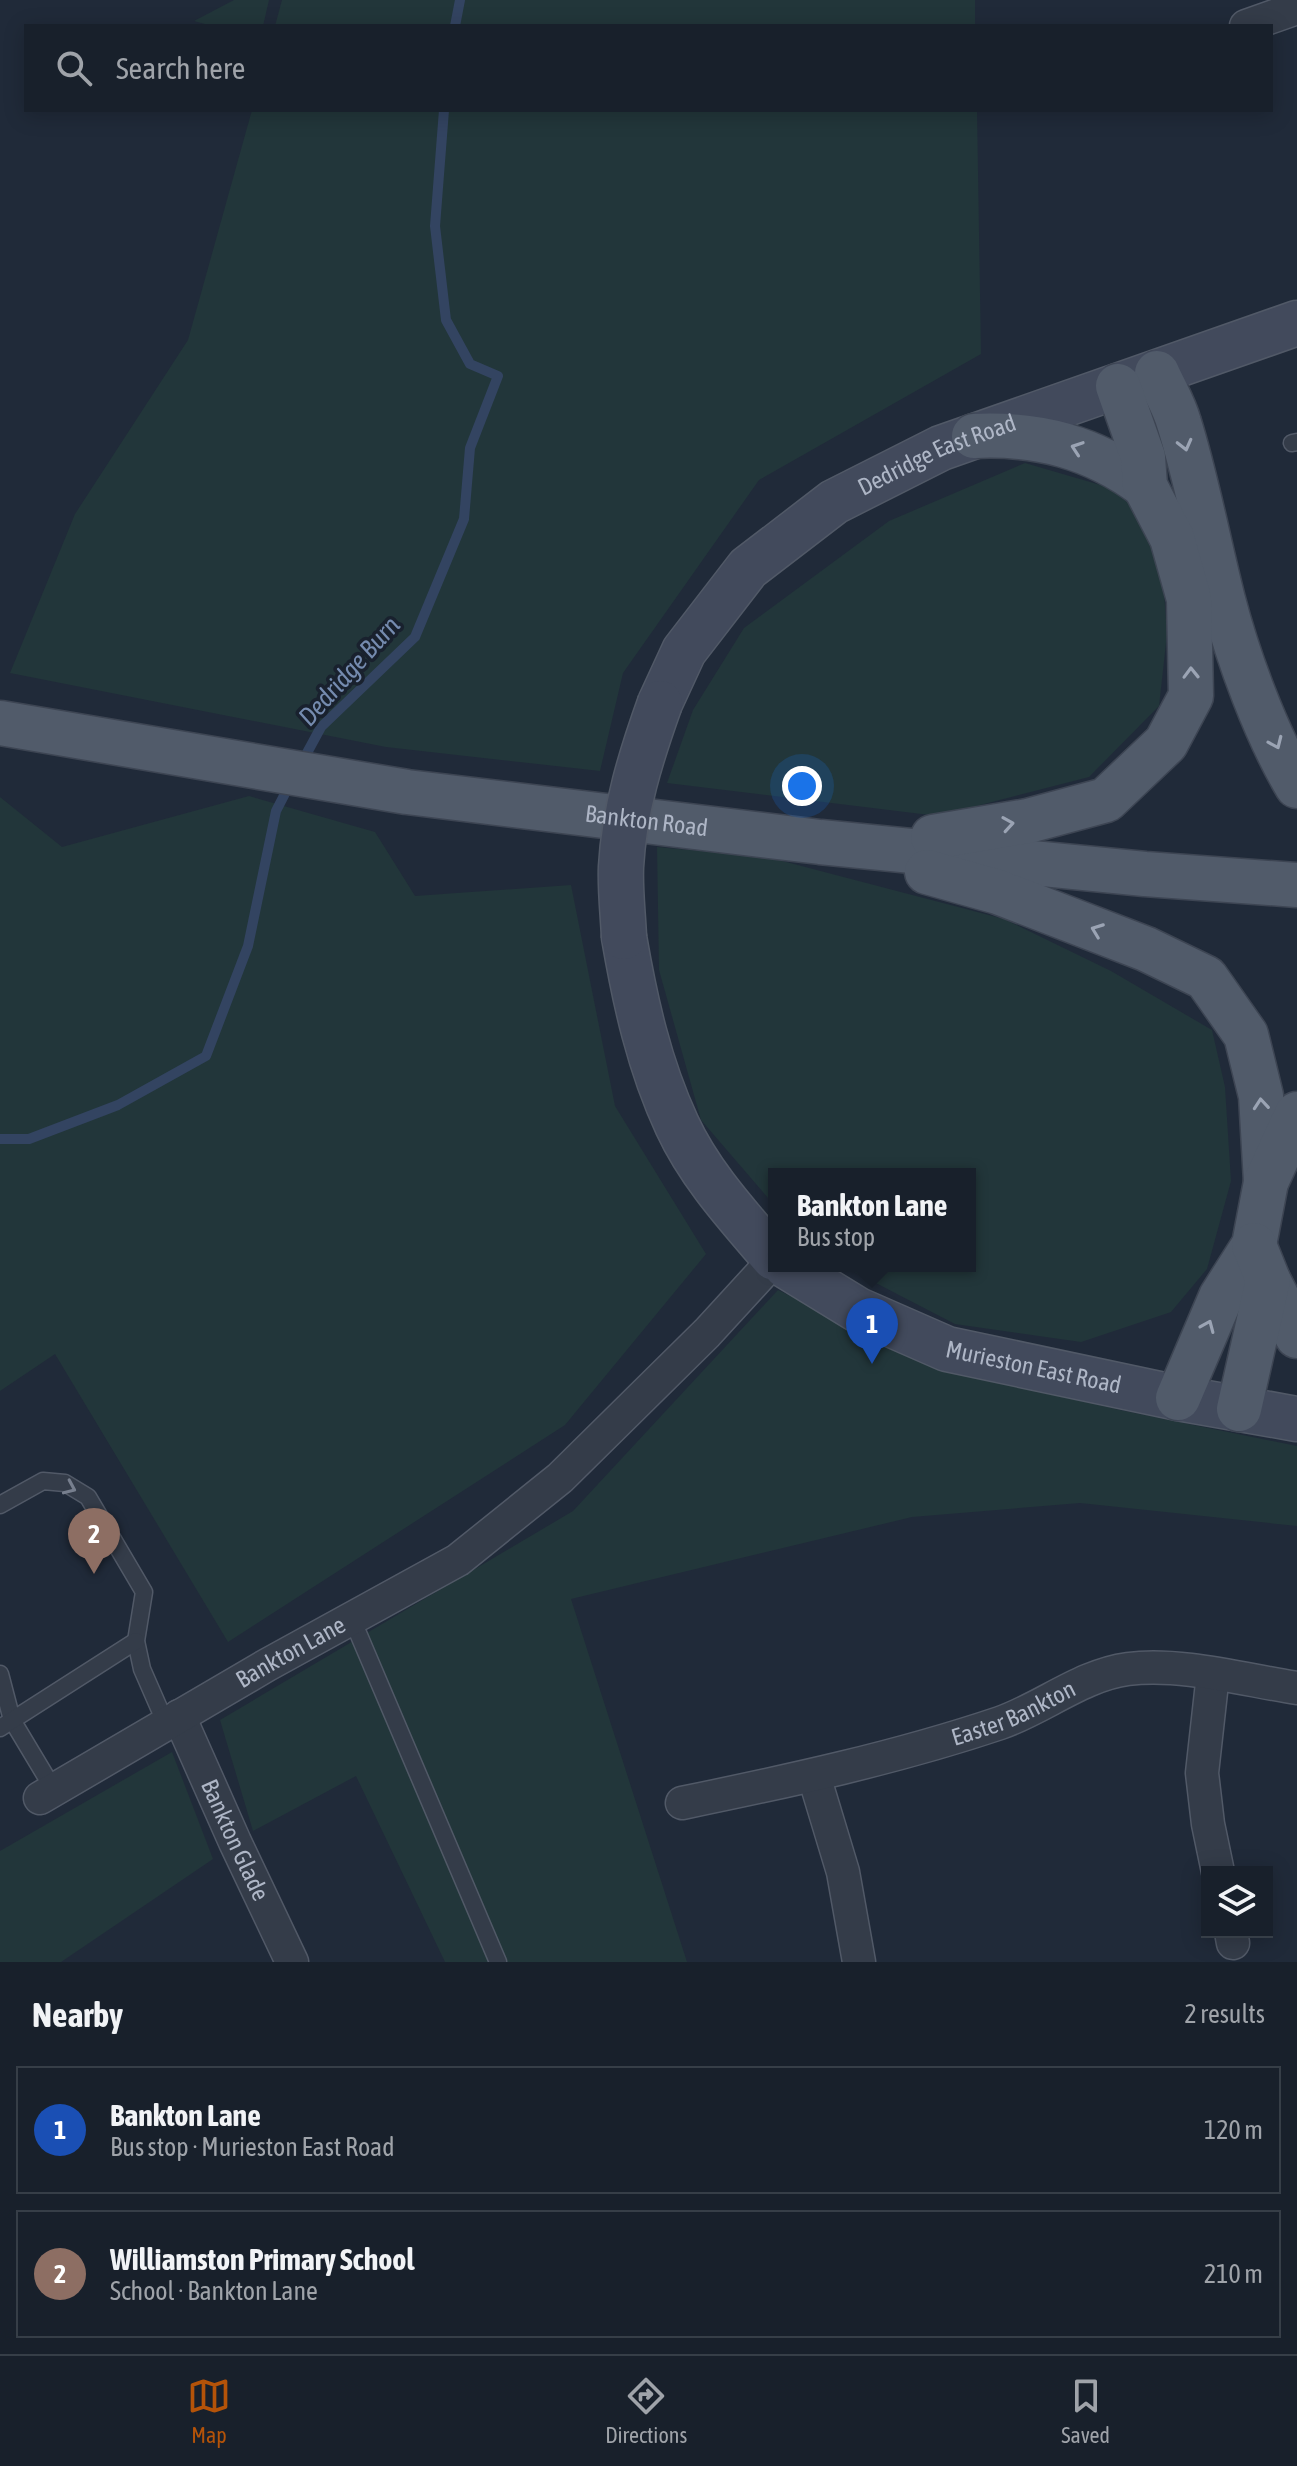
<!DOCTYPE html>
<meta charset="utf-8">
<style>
:root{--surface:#18202b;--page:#252d37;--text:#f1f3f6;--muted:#9fa3a9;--line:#363e47;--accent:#b45309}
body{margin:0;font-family:"Asap Condensed",sans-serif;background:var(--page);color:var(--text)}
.controls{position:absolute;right:24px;bottom:24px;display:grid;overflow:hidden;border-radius:0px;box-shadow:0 4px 20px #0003}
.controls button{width:72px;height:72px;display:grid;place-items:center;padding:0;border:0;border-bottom:2px solid var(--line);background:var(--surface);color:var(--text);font:40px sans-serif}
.you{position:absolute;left:802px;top:786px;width:28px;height:28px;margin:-20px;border:6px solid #fff;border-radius:50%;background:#1a73e8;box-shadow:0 0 0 12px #1a73e833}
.badge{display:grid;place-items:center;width:52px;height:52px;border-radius:50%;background:var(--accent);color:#fff;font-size:26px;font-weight:700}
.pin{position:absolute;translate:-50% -66px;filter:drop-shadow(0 2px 4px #0008)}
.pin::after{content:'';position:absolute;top:42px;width:28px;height:24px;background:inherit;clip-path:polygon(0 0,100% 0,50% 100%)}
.popup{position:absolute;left:768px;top:1168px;width:208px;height:104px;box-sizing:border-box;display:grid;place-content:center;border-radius:0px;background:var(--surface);filter:drop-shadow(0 2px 6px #0005);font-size:26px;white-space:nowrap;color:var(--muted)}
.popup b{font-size:30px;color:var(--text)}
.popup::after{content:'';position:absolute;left:50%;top:100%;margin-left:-16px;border:16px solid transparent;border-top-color:var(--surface)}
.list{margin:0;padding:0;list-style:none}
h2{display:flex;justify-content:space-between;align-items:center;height:104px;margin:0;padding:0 32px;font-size:34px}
h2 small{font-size:26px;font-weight:400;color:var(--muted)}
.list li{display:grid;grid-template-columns:52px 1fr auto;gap:24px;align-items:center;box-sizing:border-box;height:128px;margin:0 16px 16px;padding:0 16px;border:2px solid var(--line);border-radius:0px}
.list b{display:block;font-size:30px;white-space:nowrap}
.list p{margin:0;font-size:26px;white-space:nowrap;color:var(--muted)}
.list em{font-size:26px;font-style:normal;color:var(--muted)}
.icon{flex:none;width:44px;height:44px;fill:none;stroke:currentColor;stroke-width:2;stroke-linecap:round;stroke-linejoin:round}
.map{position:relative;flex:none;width:1297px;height:1962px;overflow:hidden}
.search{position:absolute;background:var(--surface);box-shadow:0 4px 20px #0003;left:24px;right:24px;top:24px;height:88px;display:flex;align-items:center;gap:20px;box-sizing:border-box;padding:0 28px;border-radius:0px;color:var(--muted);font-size:30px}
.sheet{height:392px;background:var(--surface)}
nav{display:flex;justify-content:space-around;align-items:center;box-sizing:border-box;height:112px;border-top:2px solid var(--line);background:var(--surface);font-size:22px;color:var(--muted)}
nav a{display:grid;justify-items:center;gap:4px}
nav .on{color:var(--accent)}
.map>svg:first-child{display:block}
.green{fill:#22363a}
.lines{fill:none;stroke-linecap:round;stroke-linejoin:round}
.stream{stroke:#334461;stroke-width:10}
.lane-casing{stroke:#515967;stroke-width:19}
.street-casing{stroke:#515967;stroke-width:35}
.secondary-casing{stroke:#515967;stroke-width:47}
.primary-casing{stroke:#3d4553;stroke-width:47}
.lane{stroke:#343c49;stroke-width:16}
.street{stroke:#343c49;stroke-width:32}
.secondary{stroke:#424a5c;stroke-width:44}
.primary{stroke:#515b6a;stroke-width:44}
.secondary-bridge-casing{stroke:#515967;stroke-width:47;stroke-linecap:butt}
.secondary-bridge{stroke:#424a5c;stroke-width:44}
.oneway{stroke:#9ba4b4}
.oneway2{stroke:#777f8e}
.labels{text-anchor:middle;stroke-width:7;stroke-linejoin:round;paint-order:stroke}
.street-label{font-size:24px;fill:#aeb6c6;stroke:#19212e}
.water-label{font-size:26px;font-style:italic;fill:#758baf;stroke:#19212e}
</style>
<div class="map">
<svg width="1297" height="1962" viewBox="0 0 1297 1962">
<rect width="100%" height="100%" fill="#202a39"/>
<g class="green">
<polygon points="234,0 269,0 263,26 212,26 194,21"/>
<polygon points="282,0 975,0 975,26 275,26"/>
<polygon points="252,110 977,110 981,354 759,480 623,673 600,771 386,747 10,673 75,514 188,340"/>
<polygon points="1025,463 1121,491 1162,564 1167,634 1159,706 1089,777 938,816 667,783 693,710 744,628 889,521"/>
<polygon points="249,796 375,832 415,896 571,885 615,1106 706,1254 565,1425 228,1642 55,1354 0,1391 0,797 62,847"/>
<polygon points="657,847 767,857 1004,919 1111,971 1212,1030 1225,1087 1231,1181 1207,1269 1171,1312 1081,1342 955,1324 843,1266 970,1266 970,1174 774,1174 774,1205 701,1120 659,970"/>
<polygon points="778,1290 936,1367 1120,1410 1297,1446 1297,1526 1080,1503 912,1517 571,1599 687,1962 445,1962 356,1776 253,1831 220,1720 573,1511"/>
<polygon points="172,1752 213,1859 61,1962 0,1962 0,1851"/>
</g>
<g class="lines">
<g class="stream">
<polyline points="455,26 460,0"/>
<polyline points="301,764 321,727 415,637 464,519 470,448 498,376 470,364 446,320 435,226 444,110"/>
<polyline points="0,1139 29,1139 118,1105 206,1056 248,946 276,811 291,782"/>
</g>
<defs>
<g id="lane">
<polyline points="1292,443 1297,442"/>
<polyline points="0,1505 43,1481 65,1483 88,1497 144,1592 136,1641 142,1669 166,1724"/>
<polyline points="352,1619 498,1962"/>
<polyline points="0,1674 12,1720 54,1790"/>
<polyline points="0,1728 136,1641"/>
</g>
<g id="street">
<polyline points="1246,26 1297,8"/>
<polyline points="1213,1674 1202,1773 1208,1824 1218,1872"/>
<path id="s1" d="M179,1716L235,1842L292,1962"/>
<polyline points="814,1776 843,1872 859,1962"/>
<path id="s2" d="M40,1798L267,1665L458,1560L560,1478L707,1333L774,1260"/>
<path id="s3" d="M682,1803C789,1781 896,1758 1000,1723C1043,1708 1082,1675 1128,1669C1180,1662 1245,1680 1297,1688"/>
<polyline points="1231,1932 1233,1943"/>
</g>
<g id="secondary">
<path id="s4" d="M660,703L684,651L748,568L834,502L941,448L1297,323"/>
<path d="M624,937C635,1001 649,1065 677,1125C700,1175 739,1217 774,1258"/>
<path id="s5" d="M786,1266L858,1310L947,1349L1178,1398L1297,1419"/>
</g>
<g id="primary">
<path d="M1157,373C1164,389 1174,405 1179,423C1197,481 1208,541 1223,600C1238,658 1266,734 1297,786"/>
<path d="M974,436C1038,433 1093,447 1145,486"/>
<path id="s6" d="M0,723L407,792L820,842L1145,874L1297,885"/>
<polyline points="933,837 1028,821 1106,800 1166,743 1191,696 1189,599 1172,538 1145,486 1143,457 1118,386"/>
<polyline points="927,872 998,892 1146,949 1206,978 1246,1035 1261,1096 1266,1182"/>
<polyline points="1268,1280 1297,1336"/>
<polyline points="1178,1398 1221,1297 1254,1245 1266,1182 1297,1114"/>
<polyline points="1239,1409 1268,1280 1254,1245"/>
</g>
</defs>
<use href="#lane" class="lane-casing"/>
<use href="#street" class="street-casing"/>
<use href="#secondary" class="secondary-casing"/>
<use href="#primary" class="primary-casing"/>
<use href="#lane" class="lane"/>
<use href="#street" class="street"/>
<use href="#secondary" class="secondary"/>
<use href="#primary" class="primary"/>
<defs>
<path id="secondary-bridge" d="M624,937C623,914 620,890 621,867C624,810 641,756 660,703"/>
</defs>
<use href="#secondary-bridge" class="secondary-bridge-casing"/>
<use href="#secondary-bridge" class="secondary-bridge"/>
</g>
<defs><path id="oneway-chevron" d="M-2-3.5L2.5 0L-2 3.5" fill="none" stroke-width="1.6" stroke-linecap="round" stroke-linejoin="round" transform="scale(2)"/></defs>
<g class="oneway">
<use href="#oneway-chevron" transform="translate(1185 445) rotate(76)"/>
<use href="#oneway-chevron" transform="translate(1077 448) rotate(-161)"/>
<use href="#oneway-chevron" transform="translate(1191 673) rotate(-91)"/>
<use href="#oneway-chevron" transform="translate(1276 743) rotate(66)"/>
<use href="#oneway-chevron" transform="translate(1008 824) rotate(-9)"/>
<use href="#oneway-chevron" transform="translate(1097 930) rotate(-159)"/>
<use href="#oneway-chevron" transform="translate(1261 1104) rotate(-95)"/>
<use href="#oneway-chevron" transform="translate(1208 1326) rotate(-67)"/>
</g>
<use class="oneway2" href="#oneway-chevron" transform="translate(70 1488) rotate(24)"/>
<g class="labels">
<g class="street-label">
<text dy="8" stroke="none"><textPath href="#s4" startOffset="384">Dedridge East Road</textPath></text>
<text dy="8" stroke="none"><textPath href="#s6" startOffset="654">Bankton Road</textPath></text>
<text dy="8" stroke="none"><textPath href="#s5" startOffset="270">Murieston East Road</textPath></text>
<text dy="8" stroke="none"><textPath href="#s2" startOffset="290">Bankton Lane</textPath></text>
<text dy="8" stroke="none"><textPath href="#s3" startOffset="344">Easter Bankton</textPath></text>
<text dy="8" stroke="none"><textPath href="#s1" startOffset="136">Bankton Glade</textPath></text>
</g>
<g class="water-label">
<text transform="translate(349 671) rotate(-48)" y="9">Dedridge Burn</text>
</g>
</g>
</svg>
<div class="controls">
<button><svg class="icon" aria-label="layers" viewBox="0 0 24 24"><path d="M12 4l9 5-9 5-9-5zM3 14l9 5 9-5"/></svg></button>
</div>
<div class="you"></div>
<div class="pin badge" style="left:872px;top:1364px;background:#1a4fb4">1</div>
<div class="popup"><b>Bankton Lane</b>Bus stop</div>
<div class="pin badge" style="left:94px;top:1574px;background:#8d6e63">2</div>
<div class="search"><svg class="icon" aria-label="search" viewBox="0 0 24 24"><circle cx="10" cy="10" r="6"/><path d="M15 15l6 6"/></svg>Search here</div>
</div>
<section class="sheet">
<h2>Nearby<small>2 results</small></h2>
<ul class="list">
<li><span class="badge" style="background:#1a4fb4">1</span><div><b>Bankton Lane</b><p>Bus stop · Murieston East Road</p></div><em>120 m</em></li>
<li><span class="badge" style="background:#8d6e63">2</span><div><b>Williamston Primary School</b><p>School · Bankton Lane</p></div><em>210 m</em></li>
</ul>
</section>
<nav>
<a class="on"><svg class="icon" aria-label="map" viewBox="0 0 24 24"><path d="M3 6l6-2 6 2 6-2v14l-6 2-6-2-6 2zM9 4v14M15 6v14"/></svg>Map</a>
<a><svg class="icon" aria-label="directions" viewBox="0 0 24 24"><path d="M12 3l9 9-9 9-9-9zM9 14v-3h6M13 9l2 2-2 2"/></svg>Directions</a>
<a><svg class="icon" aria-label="saved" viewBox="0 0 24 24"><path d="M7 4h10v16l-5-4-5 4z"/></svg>Saved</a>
</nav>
